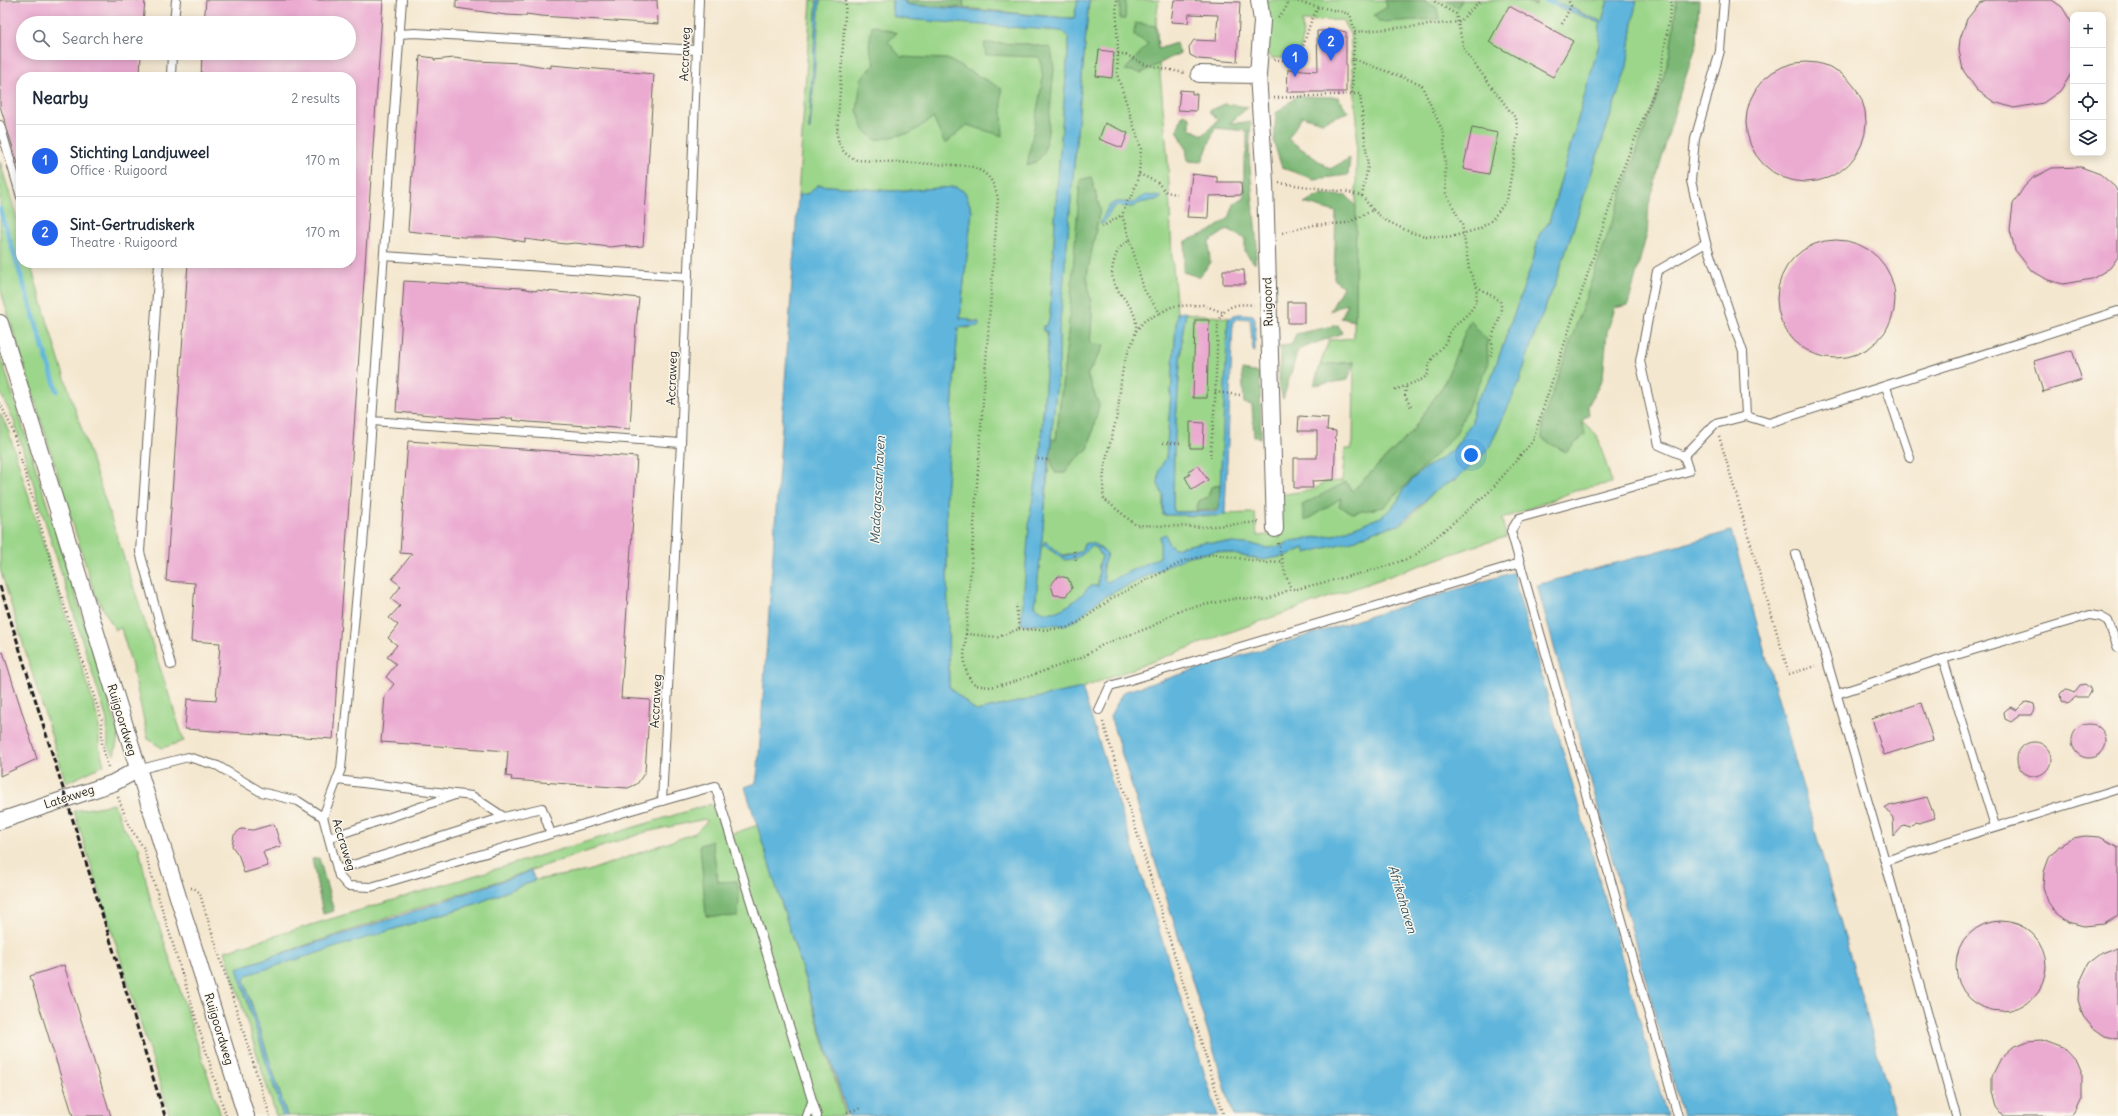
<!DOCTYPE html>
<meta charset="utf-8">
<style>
:root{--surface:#fff;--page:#f2f2f3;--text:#1f2937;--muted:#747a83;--line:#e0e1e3;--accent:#2563eb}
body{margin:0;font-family:Delius,sans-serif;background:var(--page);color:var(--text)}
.controls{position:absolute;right:12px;top:12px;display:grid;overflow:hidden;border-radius:8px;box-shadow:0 2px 10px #0003}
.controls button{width:36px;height:36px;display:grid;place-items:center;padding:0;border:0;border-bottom:1px solid var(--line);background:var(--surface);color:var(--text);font:20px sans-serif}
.you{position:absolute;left:1471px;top:455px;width:14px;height:14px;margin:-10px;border:3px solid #fff;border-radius:50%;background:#1a73e8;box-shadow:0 0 0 6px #1a73e833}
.badge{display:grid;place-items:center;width:26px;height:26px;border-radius:50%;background:var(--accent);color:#fff;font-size:13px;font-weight:700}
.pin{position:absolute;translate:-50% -33px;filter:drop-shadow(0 1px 2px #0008)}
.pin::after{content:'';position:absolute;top:21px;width:14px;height:12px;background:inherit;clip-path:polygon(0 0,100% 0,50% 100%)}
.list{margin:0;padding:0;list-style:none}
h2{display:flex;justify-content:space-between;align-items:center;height:52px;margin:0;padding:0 16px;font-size:17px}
h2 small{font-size:13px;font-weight:400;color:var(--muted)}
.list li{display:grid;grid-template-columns:26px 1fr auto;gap:12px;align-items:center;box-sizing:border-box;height:72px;padding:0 16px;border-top:1px solid var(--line)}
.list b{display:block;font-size:15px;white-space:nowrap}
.list p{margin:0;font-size:13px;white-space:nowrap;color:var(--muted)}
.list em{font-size:13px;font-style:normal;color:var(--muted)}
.icon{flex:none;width:22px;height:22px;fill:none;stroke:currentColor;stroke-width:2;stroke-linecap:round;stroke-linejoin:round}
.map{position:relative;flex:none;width:2118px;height:1116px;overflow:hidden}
.search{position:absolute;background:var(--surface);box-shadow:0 2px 10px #0003;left:16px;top:16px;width:340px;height:44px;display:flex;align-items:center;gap:10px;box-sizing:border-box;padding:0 14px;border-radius:22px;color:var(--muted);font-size:15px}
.panel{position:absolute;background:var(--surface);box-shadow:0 2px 10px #0003;left:16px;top:72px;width:340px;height:196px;border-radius:16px}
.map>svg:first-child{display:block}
.green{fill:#9bd68a;stroke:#5c7953;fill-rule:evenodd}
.forest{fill:#7cb776;stroke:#4c6a49}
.water{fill:#5fb5dc;stroke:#3e687c}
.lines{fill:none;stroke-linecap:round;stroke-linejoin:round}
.stream{stroke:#5fb5dc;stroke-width:5}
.building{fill:#ebabd1}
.service-casing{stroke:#68635b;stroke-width:10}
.minor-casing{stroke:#68635b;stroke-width:18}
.path{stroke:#68635b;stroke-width:2.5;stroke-dasharray:1 3;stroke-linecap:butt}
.service{stroke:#fff;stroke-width:8}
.minor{stroke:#fff;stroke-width:16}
.rail{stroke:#1c1c1c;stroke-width:3;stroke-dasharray:6 3;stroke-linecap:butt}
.labels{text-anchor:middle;stroke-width:3;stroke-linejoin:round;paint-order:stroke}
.street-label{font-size:12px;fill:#1c1c1c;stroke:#fbf7ec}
.water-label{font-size:13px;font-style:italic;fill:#375969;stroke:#fbf7ec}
</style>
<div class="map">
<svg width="2118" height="1116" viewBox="0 0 2118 1116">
<rect width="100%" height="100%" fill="#fbf7ec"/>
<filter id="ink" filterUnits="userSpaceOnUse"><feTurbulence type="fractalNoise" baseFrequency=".025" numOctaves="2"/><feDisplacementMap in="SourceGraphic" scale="8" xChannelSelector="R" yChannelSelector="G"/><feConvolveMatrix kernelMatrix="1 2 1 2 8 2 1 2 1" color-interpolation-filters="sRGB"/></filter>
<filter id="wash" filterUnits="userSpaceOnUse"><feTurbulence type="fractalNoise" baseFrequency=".012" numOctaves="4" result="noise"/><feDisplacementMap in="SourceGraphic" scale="16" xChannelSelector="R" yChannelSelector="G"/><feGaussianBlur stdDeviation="0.9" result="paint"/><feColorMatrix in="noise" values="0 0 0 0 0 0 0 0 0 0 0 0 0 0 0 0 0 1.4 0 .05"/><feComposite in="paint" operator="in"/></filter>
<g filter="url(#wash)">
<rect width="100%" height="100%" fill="#f4e7cf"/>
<g class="green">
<polygon points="811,0 817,0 809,130 819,0 892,0 892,11 894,17 1062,31 1069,38 1056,202 1050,315 1047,326 1043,326 1043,331 1047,331 1048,343 1040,459 1021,624 1029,626 1076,620 1100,599 1188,556 1218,551 1263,560 1285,556 1304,548 1306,552 1356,540 1374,531 1399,525 1406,521 1437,489 1456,479 1510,400 1519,383 1536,329 1555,284 1627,66 1636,0 1677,0 1670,54 1662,83 1640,142 1610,229 1582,421 1597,435 1612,483 1580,489 1502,519 1506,537 1472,547 1236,630 1082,688 976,711 949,687 946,495 958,327 969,328 969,326 979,322 960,318 972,211 965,192 956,187 891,191 818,185 809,193 798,196"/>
<polygon points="963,0 1078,0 1074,18 1067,18 964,8"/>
<path d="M1089,0H1159L1156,19L1158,49L1176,43L1180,53L1159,63L1168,162L1172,257L1177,313L1166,458L1162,465L1158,484L1163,495V515L1255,513L1257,536L1277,534L1278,495L1313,490L1325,482L1342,481L1345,449H1351L1353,443L1354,362L1320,365L1329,340L1354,338L1357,120L1350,34L1342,20L1302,21C1303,33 1304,48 1295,58H1271L1266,52V0H1608L1602,21C1583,16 1567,2 1547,2L1600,23L1599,44L1549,222L1539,235L1533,261L1491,379L1474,403L1472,422L1455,447L1442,458L1425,468L1392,508L1381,517L1334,535L1291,541L1282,546L1267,548L1255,545L1204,542L1174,548L1168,543L1166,534L1161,550V557L1107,582L1104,581L1103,566L1107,554L1096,545L1084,544L1081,552L1058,556C1072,559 1081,560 1090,546L1097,548L1102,557L1099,565L1098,586H1090C1078,600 1053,623 1035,607L1050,456L1055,473H1065L1073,461L1088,449L1099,405L1087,375L1104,346L1090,343L1092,315L1087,275L1100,209L1091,177L1068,334L1056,440L1051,439L1059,361V333ZM1470,321L1455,435L1341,498L1305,520L1346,482L1352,491L1411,433L1444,384Z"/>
<polygon points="0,162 21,232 21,263 30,263 59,360 184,741 162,748 148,739 132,666 121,628 115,630 94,592 0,288"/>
<polygon points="1186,313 1229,318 1221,485 1211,487 1208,497 1199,501 1196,511 1175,512 1173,508 1174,450 1182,336"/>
<polygon points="0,354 119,734 114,755 108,746 107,720 14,421 0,392"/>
<polygon points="0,413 8,430 99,722 99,746 104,765 66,783 0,569"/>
<polygon points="114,804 124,828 139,848 150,898 221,1116 170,1116 74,811"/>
<path d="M711,804L725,836L758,825L846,1116H287L244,980L247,974L478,903L535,880L588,871L695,833L707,821L705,819L646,832L237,968L283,1116H276L225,951ZM712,842L718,882L700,846Z"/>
</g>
<g class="forest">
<polygon points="905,0 963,0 964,8 910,5 905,2"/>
<polygon points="1120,0 1126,0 1125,19 1120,19"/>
<polygon points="1385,0 1423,0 1437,8 1439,19 1379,22 1374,15 1387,7"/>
<polygon points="1445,0 1462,0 1458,8"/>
<polygon points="1515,0 1537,0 1536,5"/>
<polygon points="1677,0 1699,0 1697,44 1679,96 1649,204 1647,233 1628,305 1615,308 1607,332 1603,378 1588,406 1589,415 1582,421 1585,434 1566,452 1542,439 1543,420 1640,142 1662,83 1670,54"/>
<polygon points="1135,23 1156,26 1158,49 1176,43 1180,53 1141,73 1125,70 1148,44 1134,35"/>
<polygon points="872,25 897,33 888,42 901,57 947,59 1001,88 1003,136 967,125 945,144 933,118 911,133 876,140 864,130 857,110 861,79 875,64 869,46"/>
<polygon points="984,43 1028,44 1051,48 1054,69 1048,132 1044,153 1037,161 1027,166 1043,78 1040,57 986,55"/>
<polygon points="1297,96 1338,97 1348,112 1322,122 1302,116 1288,139 1330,169 1350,158 1348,175 1314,179 1282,168 1274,143 1276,113"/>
<polygon points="1225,104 1248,107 1230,123 1251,122 1249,157 1257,247 1255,264 1245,252 1245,239 1228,229 1209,242 1210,264 1199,277 1183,272 1186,241 1209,232 1229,218 1235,202 1244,199 1244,161 1247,149 1247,131 1215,128 1202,162 1188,161 1186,148 1177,130 1183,114 1190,117 1190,129 1203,135 1218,120 1209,111"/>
<polygon points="1091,177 1100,209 1087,275 1092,315 1090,343 1104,345 1087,375 1099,405 1088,449 1073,461 1065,473 1055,473 1050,456 1052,447 1051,439 1056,440 1068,334 1080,180"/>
<polygon points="1322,194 1347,196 1356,206 1355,321 1341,318 1348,303 1330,311 1343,287 1334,279 1336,212 1304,203"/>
<polygon points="1470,320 1487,340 1488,365 1455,435 1384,507 1353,513 1339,506 1341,498 1305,521 1302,505 1346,482 1352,491 1411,433 1444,384"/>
<polygon points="1338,325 1342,333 1298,350 1283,399 1279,385 1280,346 1291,345 1296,334"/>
<polygon points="1354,362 1348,380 1314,385 1320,365"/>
<polygon points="1242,370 1260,373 1261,438 1254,437 1252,405 1244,403"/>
<polygon points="1221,485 1218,510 1196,511 1199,501 1208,497 1211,487"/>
<polygon points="712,841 718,882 737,881 739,895 738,917 706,916 700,845"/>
<polygon points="319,858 334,911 323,914 312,859"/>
</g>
<g class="water">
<polygon points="817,0 820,0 810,130 809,130"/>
<path d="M892,0H905V3L910,5L1067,18H1074L1078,0H1089L1059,333V361L1051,439C1054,448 1048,456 1048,466C1045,513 1040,560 1035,607C1053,623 1078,599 1090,586H1098L1099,565L1102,557L1097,548L1090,546C1083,556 1077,559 1065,560L1043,545L1045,541L1063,556L1081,552L1084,544C1093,540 1100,548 1107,554L1103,566L1104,580L1107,582L1160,557V536L1166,534L1168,543L1174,548L1204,542L1234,543L1255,545L1267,548L1282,546L1291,541L1334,535L1381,517L1392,508L1399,499L1403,490L1411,481L1425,468L1442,458L1455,447L1472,422L1474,403L1491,379L1533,261L1539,235L1549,222L1599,44L1600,23L1546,2C1568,2 1581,16 1602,21L1608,0H1636L1627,66L1589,180L1555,284L1536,329L1519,383L1490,446L1480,458L1456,479L1437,489L1399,525L1374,531L1356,540L1306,553L1304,548L1285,556L1263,560L1218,551L1188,556L1100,599L1076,620L1065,625L1021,624L1030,514L1040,459L1048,343L1047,331H1043V326H1047L1050,315L1056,202L1069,38L1062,31L903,19L894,17L892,11Z"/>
<polygon points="818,185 891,191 956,187 965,192 972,211 960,318 969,319 970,322 979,322 979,326 958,328 946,495 949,687 976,711 1082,688 1218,1116 848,1116 745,787 756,783 758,769 798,196 809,193"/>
<path d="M1145,195L1162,197L1160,199L1140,203L1133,207L1114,206L1103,224H1100C1110,202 1109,200 1133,203Z"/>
<path d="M1184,312L1186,313L1182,336L1174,450L1173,508L1175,512H1216L1219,509L1228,320C1233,312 1244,314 1253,315L1255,319V352L1253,351L1250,319L1238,318L1233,322L1225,511V514L1220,516L1163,515V495L1158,484L1159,470L1166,458L1177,313Z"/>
<polygon points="1731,531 1895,1116 1683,1116 1537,585"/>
<polygon points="1514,572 1517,590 1667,1116 1234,1116 1110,716 1123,692"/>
<polygon points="531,871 535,880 478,903 247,975 244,980 287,1116 283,1116 237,968 400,916"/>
</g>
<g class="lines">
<g class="stream">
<polyline points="1545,0 1555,4"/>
<polyline points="0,209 57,391"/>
</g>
</g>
<g id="blocks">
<g class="building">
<polygon points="0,0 145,0 143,23 23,23 23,53 141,53 140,77 21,77 21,163 18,164 0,106"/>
<polygon points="206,0 383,0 333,739 185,729 187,699 216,701 220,643 191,641 195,583 166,581 188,263 351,263 351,77 201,77 202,53 349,53 349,23 204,23"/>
<polygon points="456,0 657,0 658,24 541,16 526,14 526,16 506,15 456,8"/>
<polygon points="1174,0 1240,2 1237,62 1198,59 1190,55 1189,47 1194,40 1216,41 1218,15 1189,14 1188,23 1171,22"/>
<polygon points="1986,0 2052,0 2062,7 2073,25 2073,71 2060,91 2043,103 2014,108 1994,102 1977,90 1963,70 1959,50 1960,39 1967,19 1980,3"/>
<polygon points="1509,6 1573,41 1553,77 1489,42"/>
<polygon points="1328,28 1346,32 1346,92 1287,92 1288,69 1318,71 1317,31 1329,31"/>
<polygon points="1099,50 1114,52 1112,78 1096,76"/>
<polygon points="420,56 434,58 434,60 454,58 477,61 521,63 551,68 551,65 654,74 643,246 627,247 627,245 610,247 575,243 566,244 540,241 525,239 525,242 496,237 463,237 408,231"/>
<circle cx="1806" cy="122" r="60"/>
<polygon points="1180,90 1192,91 1192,94 1197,94 1196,111 1178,110"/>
<polygon points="1105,123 1128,133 1122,148 1099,139"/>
<polygon points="1472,128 1498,133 1489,174 1463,169"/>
<polygon points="2081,167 2100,174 2115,187 2118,193 2118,257 2110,268 2092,279 2063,284 2048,280 2031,270 2015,250 2010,230 2013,204 2024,187 2033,178 2052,168"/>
<polygon points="1192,174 1217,177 1217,182 1241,182 1242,195 1209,196 1208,218 1187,217"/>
<circle cx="1836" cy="299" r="59"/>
<polygon points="1223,270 1244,270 1245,284 1223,284"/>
<polygon points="404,281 521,288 536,291 536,290 567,293 585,292 639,298 636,325 630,429 528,422 512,420 513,418 479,419 396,412"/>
<rect x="1288" y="302" width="16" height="21"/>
<polygon points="1195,320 1209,320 1207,398 1193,398"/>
<polygon points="2072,350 2082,380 2043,392 2034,361"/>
<polygon points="1299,416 1328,418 1327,430 1336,431 1334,480 1312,481 1313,488 1294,488 1294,458 1317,458 1317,431 1298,431"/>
<polygon points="1190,422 1204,423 1203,448 1190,448"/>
<polygon points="408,441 637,457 621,698 650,700 645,772 637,784 628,788 511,780 512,777 506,776 508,751 381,742 385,696 394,684 386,677 396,664 387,657 397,645 388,638 398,625 389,618 400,606 391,599 401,586 392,579 412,554 400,553"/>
<polygon points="1198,465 1208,480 1192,490 1185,477 1190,475 1188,471"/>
<polygon points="1058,576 1068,578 1072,588 1066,596 1054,595 1051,585"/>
<polygon points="3,652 37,759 0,776 0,653"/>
<polygon points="2085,684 2090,688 2091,692 2088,697 2076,697 2067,704 2061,701 2060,694 2063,691 2067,690 2074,693 2080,685"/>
<polygon points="2028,702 2034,704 2035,709 2032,715 2020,715 2011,722 2005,719 2004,712 2007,709 2011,707 2017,710 2024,703"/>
<polygon points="1921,703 1933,740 1884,755 1872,719"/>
<circle cx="2089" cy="741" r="17"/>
<circle cx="2034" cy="759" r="17"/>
<polygon points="1927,797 1935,818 1919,823 1915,822 1910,827 1904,825 1894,836 1893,818 1885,807"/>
<polygon points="274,824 281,846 263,852 268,866 244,873 239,856 232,846 234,835 241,829 253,830"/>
<polygon points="2085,836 2100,837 2118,847 2118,916 2104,924 2084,926 2068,922 2056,913 2048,902 2043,887 2044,872 2049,858 2059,846 2073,838"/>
<circle cx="2001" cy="966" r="45"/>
<polygon points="2118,947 2118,1039 2105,1036 2092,1027 2083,1016 2078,1000 2079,984 2089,963 2102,953"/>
<polygon points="64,965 111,1116 73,1116 30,976"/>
<polygon points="2041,1040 2065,1049 2076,1061 2082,1075 2082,1098 2075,1113 2072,1116 2003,1116 1996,1107 1992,1092 1992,1076 2001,1058 2013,1047 2028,1041"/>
</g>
</g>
</g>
<g filter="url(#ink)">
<use href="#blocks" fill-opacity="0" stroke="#68635b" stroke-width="1"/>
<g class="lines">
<defs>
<g id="service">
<polyline points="402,0 372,421 681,443"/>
<polyline points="1724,0 1720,51 1695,139 1691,181 1706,243 1657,271 1640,361 1659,445 1684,456 1715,424 1746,416 1769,423 2118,311"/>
<polyline points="174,23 176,0"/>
<polyline points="399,34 415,33 697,50"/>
<polyline points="171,77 172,53"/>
<polyline points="0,125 21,197"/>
<polyline points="1706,243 1743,352 1746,416"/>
<polyline points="384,256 688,277"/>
<polyline points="159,263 140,552 171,665"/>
<polyline points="1886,387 1910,458"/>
<polyline points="1796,554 1885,861 1956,1116"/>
<polyline points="1520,563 1511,531 1519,518 1689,471 1684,456"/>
<polyline points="1943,659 1995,826"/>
<polyline points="1837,694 1943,659 2090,615 2101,617 2108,621 2118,648"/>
<polyline points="1099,710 1110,686 1520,563 1678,1116"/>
<polyline points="137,770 188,757 218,766 261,792 298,801 323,817 339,876 348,886 371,887 662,801 681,443 699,0"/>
<polyline points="337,780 472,796 504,817 542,808 551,834"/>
<polyline points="662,801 715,786 817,1116"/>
<polyline points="323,817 341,769 360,559 363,546 372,421"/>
<polyline points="329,838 455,795"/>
<polyline points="1885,861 2118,789"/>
<polyline points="337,870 504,817"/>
<polyline points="807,1116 812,1102"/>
</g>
<g id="minor">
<polyline points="1259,0 1262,21 1258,75 1265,182 1275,529"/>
<polyline points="1199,74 1258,75"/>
<polyline points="0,323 246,1116"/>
<polyline points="0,821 113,783 137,770"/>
</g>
</defs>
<use href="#service" class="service-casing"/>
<use href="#minor" class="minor-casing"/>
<g class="path">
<path d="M846,0L837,135C840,149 844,155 857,160L970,166C989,173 993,180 998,198L966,634L998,637L1019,629L1016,604"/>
<path d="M1116,0L1118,54L1117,74L1141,148L1139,174L1132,197L1128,200L1122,215L1130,240C1120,246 1117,250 1114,261C1104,294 1139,299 1136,330C1134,341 1127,353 1124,364C1120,381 1120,399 1117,415C1111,444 1100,469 1104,499L1136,525L1204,527L1260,522"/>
<polyline points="1290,0 1350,14 1355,32 1459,22 1481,0"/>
<polyline points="1278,17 1285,10 1289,0"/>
<polyline points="1562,24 1571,6 1568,0"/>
<polyline points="1118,54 1125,54 1144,64 1184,73"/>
<polyline points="1353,59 1355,32"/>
<polyline points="1274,60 1299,60 1310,24 1318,7"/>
<polyline points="1274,98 1352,94"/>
<polyline points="1139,174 1157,182 1166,192 1177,194"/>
<polyline points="1279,183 1348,192 1362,196 1373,210 1348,223 1314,225 1282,233"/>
<path d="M1362,196L1368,166L1360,94H1352L1353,59L1421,84L1444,134L1446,193L1462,224L1469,269L1476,286L1500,301C1504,315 1495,327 1491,340L1493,347L1490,359"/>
<polyline points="1373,210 1385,220 1412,233 1425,236 1451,237 1479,229 1491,221 1507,200 1518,134 1516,119 1464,50 1456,14 1432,0"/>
<polyline points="1102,227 1122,215"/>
<polyline points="1130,240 1144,290 1160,313 1173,306 1203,305 1222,312"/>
<polyline points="1136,331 1145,320 1160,313"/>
<polyline points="1406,387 1405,396 1411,407"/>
<path d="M1395,390L1423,379L1428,374C1428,359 1437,354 1446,342C1448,338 1448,334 1451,330C1464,314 1479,312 1476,287"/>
<polyline points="1215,392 1240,395"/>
<polyline points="0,403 11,426 68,618 102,720 102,744 108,767"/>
<polyline points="1719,436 1789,674 1816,666"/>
<polyline points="1163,443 1180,443"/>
<path d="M1210,458L1215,401L1218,321C1226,305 1237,303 1254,305"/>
<polyline points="1038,459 1050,460"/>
<polyline points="1278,543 1285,573 1291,589"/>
<polyline points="1074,551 1076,560"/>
<polyline points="1019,629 1041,630 1066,628 1081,621 1114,597 1186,560 1214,554 1267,563 1283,561"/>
<polyline points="966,634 964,656 966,670 970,680 976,685 989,687 1007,684 1081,658 1104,644 1151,627 1179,610 1238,598 1266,600 1291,589 1297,589 1374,570 1413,557 1490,491 1532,442 1620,176 1660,77 1672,0"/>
<polyline points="1103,722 1224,1116"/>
<polyline points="118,797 129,826 143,847 226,1116"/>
<polyline points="191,888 194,888 200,893 202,901 270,1116"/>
<polyline points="847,1112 861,1108"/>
</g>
<use href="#service" class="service"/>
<use href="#minor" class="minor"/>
<polyline class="rail" points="0,586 165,1116"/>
</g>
</g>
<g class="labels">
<g class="street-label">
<text transform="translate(685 54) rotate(-88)" y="4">Accraweg</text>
<text transform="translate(1268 302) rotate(-92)" y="4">Ruigoord</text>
<text transform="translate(672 378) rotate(-88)" y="4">Accraweg</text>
<text transform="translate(656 701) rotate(-87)" y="4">Accraweg</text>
<text transform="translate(122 720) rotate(73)" y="4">Ruijgoordweg</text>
<text transform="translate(69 797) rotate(-18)" y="4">Latexweg</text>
<text transform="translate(344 845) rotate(73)" y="4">Accraweg</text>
<text transform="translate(219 1029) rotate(73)" y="4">Ruijgoordweg</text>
</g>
<g class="water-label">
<text transform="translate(877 490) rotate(-87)" y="5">Madagascarhaven</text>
<text transform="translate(1403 899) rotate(73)" y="5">Afrikahaven</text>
</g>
</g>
</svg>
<div class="controls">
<button>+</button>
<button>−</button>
<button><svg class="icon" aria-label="locate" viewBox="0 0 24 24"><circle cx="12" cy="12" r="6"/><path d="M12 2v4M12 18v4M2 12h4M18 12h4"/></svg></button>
<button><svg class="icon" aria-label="layers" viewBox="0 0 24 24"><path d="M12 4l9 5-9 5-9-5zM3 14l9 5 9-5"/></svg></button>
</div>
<div class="you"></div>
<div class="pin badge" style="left:1295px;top:77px">1</div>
<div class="pin badge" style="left:1331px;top:61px">2</div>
<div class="search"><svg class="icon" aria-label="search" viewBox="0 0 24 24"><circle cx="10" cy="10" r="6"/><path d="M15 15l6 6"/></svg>Search here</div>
<section class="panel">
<h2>Nearby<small>2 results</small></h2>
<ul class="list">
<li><span class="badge">1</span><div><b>Stichting Landjuweel</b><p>Office · Ruigoord</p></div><em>170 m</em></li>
<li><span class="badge">2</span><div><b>Sint-Gertrudiskerk</b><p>Theatre · Ruigoord</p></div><em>170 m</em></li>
</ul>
</section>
</div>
